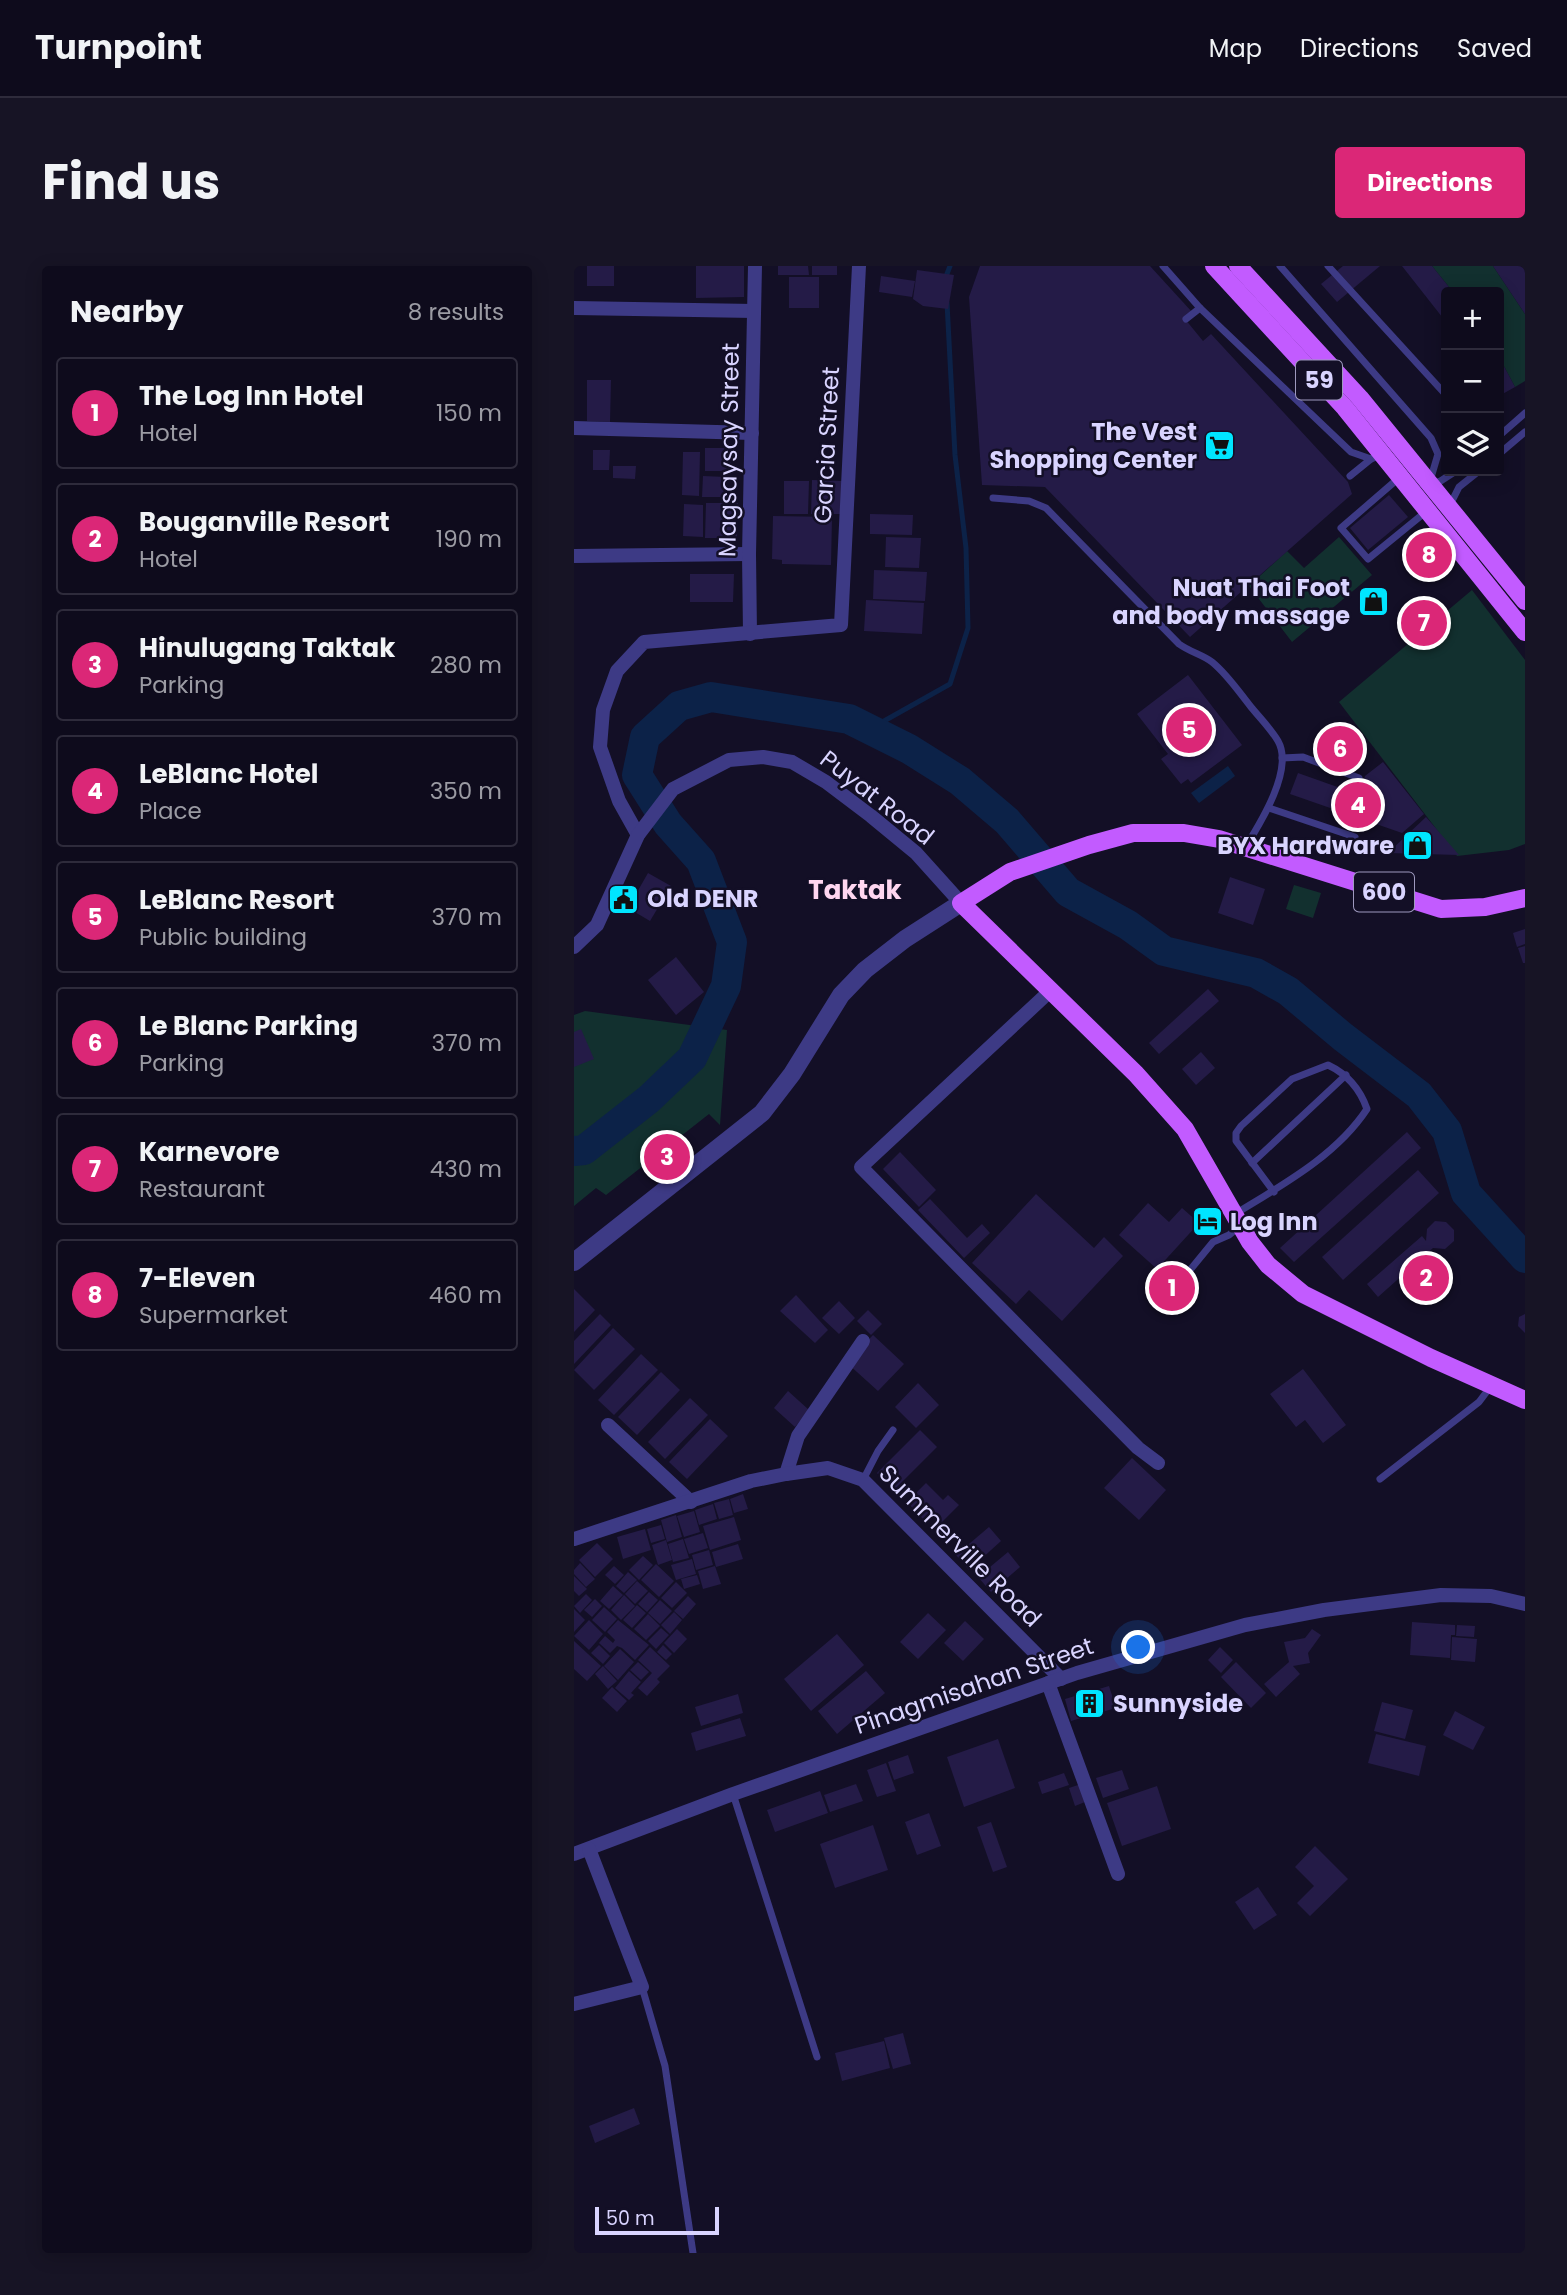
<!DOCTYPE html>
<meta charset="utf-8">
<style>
:root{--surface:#0e0b1c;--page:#171425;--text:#f1f3f6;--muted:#9b9ba3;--line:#2e2b3b;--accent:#db2777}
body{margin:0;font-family:Poppins,sans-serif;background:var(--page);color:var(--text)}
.controls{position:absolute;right:21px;top:21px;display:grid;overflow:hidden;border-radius:7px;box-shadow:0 4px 18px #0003}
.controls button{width:63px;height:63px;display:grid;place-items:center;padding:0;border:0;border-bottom:2px solid var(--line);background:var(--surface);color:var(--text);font:35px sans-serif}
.scale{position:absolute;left:21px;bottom:18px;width:124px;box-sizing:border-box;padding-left:7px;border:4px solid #d9d4ff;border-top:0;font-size:19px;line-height:24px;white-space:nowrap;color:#d9d4ff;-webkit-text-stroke:5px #130f26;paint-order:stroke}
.you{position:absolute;left:565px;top:1382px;width:24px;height:24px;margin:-18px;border:5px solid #fff;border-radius:50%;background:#1a73e8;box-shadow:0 0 0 10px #1a73e833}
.badge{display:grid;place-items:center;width:46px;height:46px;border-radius:50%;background:var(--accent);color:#fff;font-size:23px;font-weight:700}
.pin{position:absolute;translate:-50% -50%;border:4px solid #fff;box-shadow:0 2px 7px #0006}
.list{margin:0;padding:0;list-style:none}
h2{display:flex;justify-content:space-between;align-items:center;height:91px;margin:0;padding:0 28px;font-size:30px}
h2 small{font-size:23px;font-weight:400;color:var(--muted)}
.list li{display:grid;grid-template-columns:46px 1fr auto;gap:21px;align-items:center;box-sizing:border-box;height:112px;margin:0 14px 14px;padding:0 14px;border:2px solid var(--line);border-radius:7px}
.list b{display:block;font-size:26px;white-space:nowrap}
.list p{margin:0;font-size:23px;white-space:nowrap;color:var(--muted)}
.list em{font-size:23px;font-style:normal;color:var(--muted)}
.icon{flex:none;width:38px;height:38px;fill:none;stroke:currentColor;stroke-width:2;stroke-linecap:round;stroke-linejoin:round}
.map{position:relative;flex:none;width:951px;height:1987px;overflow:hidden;border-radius:7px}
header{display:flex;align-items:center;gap:42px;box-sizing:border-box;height:98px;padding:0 35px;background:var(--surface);border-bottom:2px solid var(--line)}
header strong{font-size:33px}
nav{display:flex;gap:38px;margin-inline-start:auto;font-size:24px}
.intro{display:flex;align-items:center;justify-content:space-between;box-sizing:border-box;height:168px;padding:0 42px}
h1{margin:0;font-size:49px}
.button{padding:18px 32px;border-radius:7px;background:var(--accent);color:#fff;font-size:24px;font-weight:700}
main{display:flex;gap:42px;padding:0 42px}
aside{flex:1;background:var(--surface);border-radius:7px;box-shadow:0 4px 18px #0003}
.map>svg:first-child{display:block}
.green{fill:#12302f}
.water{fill:#0c2248}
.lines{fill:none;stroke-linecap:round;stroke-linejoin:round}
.stream{stroke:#0c2248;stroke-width:5}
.river{stroke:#0c2248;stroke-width:30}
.building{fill:#241b47}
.service{stroke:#3d3a85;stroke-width:7}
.minor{stroke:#3d3a85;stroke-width:14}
.tertiary{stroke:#3d3a85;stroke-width:18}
.primary{stroke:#c25bff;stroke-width:18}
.labels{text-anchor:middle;stroke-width:5;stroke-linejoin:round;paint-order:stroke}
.shield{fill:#130f26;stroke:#9e99be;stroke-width:2}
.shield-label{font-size:23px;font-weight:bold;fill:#d9d4ff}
.poi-label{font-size:24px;font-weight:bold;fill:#d9d4ff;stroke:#130f26;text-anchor:end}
.street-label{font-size:24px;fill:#d9d4ff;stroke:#130f26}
.neighbourhood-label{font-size:26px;font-weight:bold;fill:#ffd6f0;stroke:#130f26}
</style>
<header>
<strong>Turnpoint</strong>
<nav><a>Map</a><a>Directions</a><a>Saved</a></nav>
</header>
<div class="intro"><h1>Find us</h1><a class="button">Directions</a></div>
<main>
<aside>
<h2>Nearby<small>8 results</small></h2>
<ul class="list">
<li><span class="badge">1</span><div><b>The Log Inn Hotel</b><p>Hotel</p></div><em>150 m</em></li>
<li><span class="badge">2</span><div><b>Bouganville Resort</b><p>Hotel</p></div><em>190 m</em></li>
<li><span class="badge">3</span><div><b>Hinulugang Taktak</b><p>Parking</p></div><em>280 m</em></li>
<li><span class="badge">4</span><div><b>LeBlanc Hotel</b><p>Place</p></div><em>350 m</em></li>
<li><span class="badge">5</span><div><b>LeBlanc Resort</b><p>Public building</p></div><em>370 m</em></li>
<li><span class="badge">6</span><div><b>Le Blanc Parking</b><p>Parking</p></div><em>370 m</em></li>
<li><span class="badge">7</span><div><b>Karnevore</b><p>Restaurant</p></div><em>430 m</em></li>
<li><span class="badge">8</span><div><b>7-Eleven</b><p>Supermarket</p></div><em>460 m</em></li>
</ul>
</aside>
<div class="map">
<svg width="951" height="1987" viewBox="0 0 951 1987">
<rect width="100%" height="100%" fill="#130f26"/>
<g class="green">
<polygon points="858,0 919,0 951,48 951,115 941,121 925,91 925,26 879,26"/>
<polygon points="765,271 798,309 718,376 675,320 713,285 730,302"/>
<polygon points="898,324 951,394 951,578 935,584 883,590 765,436"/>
<polygon points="720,619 747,627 739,652 712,643"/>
<polygon points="11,745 153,764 146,859 135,848 32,929 22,922 0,940 0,749"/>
</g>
<polygon class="water" points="654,500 661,510 625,537 617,527"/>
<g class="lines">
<g class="stream">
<polyline points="371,13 376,0"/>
<polyline points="294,464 376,418 394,362 392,282 381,189 373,37"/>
</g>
<polyline class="river" points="0,885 10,884 75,833 118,792 152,720 158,676 127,595 94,558 63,509 71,471 105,440 137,431 275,453 335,483 386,515 433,555 494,626 554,659 590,685 682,707 714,725 769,771 845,829 873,865 892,927 951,992"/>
</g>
<g class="building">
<rect x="13" y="0" width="27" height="20"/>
<polygon points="122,0 170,0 170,31 122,32"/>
<polygon points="204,0 234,0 235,9 204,9"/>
<rect x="238" y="0" width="25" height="9"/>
<polygon points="406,0 576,0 618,46 611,53 629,75 637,68 774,216 778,228 616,371 471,221 408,219 395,31"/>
<polygon points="769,0 806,0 763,36 747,18"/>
<polygon points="828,0 858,0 879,26 872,26 872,56"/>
<polygon points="919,0 951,0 951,48"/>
<polygon points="343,4 380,9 374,43 349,40 339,33"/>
<polygon points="307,10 341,15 338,31 305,26"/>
<rect x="215" y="11" width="30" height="31"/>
<polygon points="925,91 941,121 925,130"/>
<polygon points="13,114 37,114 36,156 13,155"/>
<rect x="131" y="182" width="26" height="23"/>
<polygon points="19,184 36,184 35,204 19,204"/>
<polygon points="109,186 126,186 125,230 108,229"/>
<polygon points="39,200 62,200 61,213 39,212"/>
<polygon points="129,210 152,211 152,231 128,231"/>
<polygon points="238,214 270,215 269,248 237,248"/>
<polygon points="210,215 235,215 234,248 210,248"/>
<polygon points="815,229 834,251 794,284 776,262"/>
<polygon points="132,237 164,237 163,272 131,272"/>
<polygon points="110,238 129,239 129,271 109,270"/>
<polygon points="296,248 339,249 338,269 296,268"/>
<polygon points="199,250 258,251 257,299 208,298 208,294 198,293"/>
<polygon points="312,271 347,272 345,302 311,301"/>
<polygon points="300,304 353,306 351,335 299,333"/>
<polygon points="116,308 160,308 159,336 116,336"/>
<polygon points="292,334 350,337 348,368 290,365"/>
<polygon points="614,409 668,479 617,517 614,513 607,518 587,493 594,488 563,448"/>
<polygon points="809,496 850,548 828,567 716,528 724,507 786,529 791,510"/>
<polygon points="852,551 885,589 814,587"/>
<polygon points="74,607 97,620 76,655 54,642"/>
<polygon points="656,611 691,623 679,659 644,647"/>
<polygon points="951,663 951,678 943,681 939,667"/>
<polygon points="951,680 951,697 949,697 944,682"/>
<polygon points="102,691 130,726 102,749 74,714"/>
<polygon points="634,723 645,735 585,788 575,777"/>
<polygon points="7,763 20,793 0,801 0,766"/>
<polygon points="627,786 641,802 622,819 608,803"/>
<polygon points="833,866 847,882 720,996 706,982"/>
<polygon points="326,886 362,924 345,941 309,903"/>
<polygon points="844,904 865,927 769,1014 748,991"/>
<polygon points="462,928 520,982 530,971 549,990 488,1055 455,1024 442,1038 398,997"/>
<polygon points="356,933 393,972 408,958 416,967 390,992 344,944"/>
<polygon points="574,937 595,956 608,942 625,957 583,1003 545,969"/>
<polygon points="861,955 872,956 880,964 880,975 871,983 859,982 804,1031 793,1018 848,970 852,975 853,963"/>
<polygon points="0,1023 21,1044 0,1066"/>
<polygon points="222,1029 254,1064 241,1077 206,1045"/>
<polygon points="265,1035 281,1052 265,1068 248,1052"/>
<polygon points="294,1044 308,1058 297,1069 283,1055"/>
<polygon points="26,1048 37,1059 0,1098 0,1075"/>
<polygon points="951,1048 951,1067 944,1060 945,1051"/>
<polygon points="39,1062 61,1083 20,1124 0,1104"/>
<polygon points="299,1069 330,1098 304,1125 273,1097"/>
<polygon points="67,1088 84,1104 40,1149 24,1134"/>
<polygon points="729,1103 772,1159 749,1177 731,1154 722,1161 696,1128"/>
<polygon points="87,1106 106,1124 63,1169 44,1151"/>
<polygon points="344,1117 365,1139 342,1162 321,1141"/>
<polygon points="214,1125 235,1144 221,1161 200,1142"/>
<polygon points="116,1132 134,1149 91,1193 74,1176"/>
<polygon points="136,1153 154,1170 113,1213 95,1196"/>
<polygon points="346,1164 363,1181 320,1224 303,1207"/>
<polygon points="558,1192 592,1224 565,1254 530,1222"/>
<polygon points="352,1217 369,1234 374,1229 385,1239 367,1257 356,1246 349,1253 333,1236"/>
<polygon points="169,1228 174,1243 160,1247 156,1233"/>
<polygon points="155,1233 159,1249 145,1253 140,1237"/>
<polygon points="139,1238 143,1253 125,1259 121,1244"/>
<polygon points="120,1245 126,1266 110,1271 103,1250"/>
<polygon points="102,1249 108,1271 93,1276 87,1254"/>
<polygon points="160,1251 167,1274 136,1284 129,1260"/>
<polygon points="87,1259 91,1273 77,1277 73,1263"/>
<polygon points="415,1261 427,1275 395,1304 382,1289"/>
<polygon points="71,1263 77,1284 49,1293 43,1271"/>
<polygon points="129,1267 134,1282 115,1288 110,1273"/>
<polygon points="109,1273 115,1292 99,1296 94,1278"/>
<polygon points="92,1274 98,1294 84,1299 78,1279"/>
<polygon points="23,1277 39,1293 21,1311 5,1294"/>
<polygon points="164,1278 169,1293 142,1301 138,1286"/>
<polygon points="135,1284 139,1299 122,1304 118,1289"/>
<polygon points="434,1286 446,1301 417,1326 404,1311"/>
<polygon points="69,1290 79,1299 65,1314 55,1304"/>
<polygon points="118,1293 122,1308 102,1314 97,1299"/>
<polygon points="6,1297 21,1313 12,1321 0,1308 0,1304"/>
<polygon points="82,1298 100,1315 85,1331 67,1314"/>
<polygon points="40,1300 50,1309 41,1318 31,1309"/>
<polygon points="141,1300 147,1318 129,1323 124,1305"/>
<polygon points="54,1306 63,1314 50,1327 42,1320"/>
<polygon points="123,1309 126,1318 110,1323 107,1313"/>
<polygon points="0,1310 13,1323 5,1330 0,1325"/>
<polygon points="63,1315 74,1325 61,1338 51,1328"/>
<polygon points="102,1316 113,1327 98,1342 87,1332"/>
<polygon points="39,1320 49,1329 35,1343 26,1335"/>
<polygon points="75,1326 84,1334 73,1346 64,1338"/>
<polygon points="12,1328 18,1334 6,1347 0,1340"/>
<polygon points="50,1329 61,1340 47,1354 37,1344"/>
<polygon points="114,1330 122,1338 109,1353 100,1345"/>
<polygon points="21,1333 28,1340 18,1351 10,1344"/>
<polygon points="86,1334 98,1345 86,1358 74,1347"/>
<polygon points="63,1339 72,1347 58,1362 49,1354"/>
<polygon points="30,1341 43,1353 31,1366 18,1354"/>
<polygon points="0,1343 11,1354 0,1366"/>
<polygon points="100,1346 108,1354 96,1368 87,1359"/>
<polygon points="354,1347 372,1364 344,1393 326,1376"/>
<polygon points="74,1348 86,1360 72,1374 60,1363"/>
<polygon points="15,1354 29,1368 15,1384 0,1370"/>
<polygon points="44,1354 75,1379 61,1394 48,1382 43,1380 36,1387 25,1377 31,1370 39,1377 41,1374 33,1366"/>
<polygon points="391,1355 410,1373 389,1395 370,1377"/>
<polygon points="838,1356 881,1359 881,1369 877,1369 876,1392 836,1389"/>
<polygon points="883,1359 901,1360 900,1371 882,1370"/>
<polygon points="87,1362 95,1369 82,1383 74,1375"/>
<polygon points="103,1363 113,1373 100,1387 90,1377"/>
<polygon points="738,1363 747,1369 734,1387 736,1397 719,1400 726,1408 702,1431 690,1418 715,1396 710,1376 731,1372"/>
<polygon points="263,1368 290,1399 237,1445 210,1413"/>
<polygon points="878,1371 903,1373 901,1396 877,1394"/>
<polygon points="0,1375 27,1400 13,1415 0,1403"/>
<polygon points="25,1379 36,1390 29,1398 17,1387"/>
<polygon points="89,1379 98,1388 92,1394 83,1386"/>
<polygon points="76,1381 96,1400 83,1413 86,1416 73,1430 64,1422 78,1407 64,1394"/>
<polygon points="646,1381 659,1394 647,1407 634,1394"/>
<polygon points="46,1383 60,1396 44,1414 30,1400"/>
<polygon points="64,1396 75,1406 67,1414 56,1404"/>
<polygon points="662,1396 692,1427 677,1442 647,1411"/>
<polygon points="29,1400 43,1415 34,1423 21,1408"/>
<polygon points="55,1405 67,1416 57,1427 60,1429 55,1434 41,1422"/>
<polygon points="292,1405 311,1427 263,1468 244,1445"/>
<polygon points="535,1420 542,1442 497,1455 491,1433"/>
<polygon points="38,1421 53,1435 43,1446 28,1432"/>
<polygon points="164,1428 169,1447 127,1460 121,1441"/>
<polygon points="808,1436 839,1444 831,1473 800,1465"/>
<polygon points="881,1445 911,1461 899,1484 869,1469"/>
<polygon points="166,1452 172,1470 122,1485 117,1467"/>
<polygon points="802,1468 852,1480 845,1510 794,1497"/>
<polygon points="424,1473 441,1522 390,1541 373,1491"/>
<polygon points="334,1489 340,1507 320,1514 314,1496"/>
<polygon points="312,1497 322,1525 303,1531 293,1504"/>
<polygon points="548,1504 555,1523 529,1532 522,1512"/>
<polygon points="490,1507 495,1519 468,1528 464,1516"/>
<polygon points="510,1517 516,1534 501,1540 495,1522"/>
<polygon points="282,1518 289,1535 256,1546 250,1529"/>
<polygon points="583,1520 597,1563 548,1580 533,1537"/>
<polygon points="246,1525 254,1547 201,1566 193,1544"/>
<polygon points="355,1547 367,1580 343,1589 331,1556"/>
<polygon points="417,1556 433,1601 419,1606 403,1561"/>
<polygon points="299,1559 314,1604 261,1622 246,1578"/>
<polygon points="741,1580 774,1613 736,1650 723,1637 740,1620 721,1601"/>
<polygon points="684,1621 703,1649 680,1664 661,1636"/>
<polygon points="329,1767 337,1798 319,1803 310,1772"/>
<polygon points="310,1775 316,1802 268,1815 261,1787"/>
<polygon points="60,1842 66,1858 21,1877 15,1860"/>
</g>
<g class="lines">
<g class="service">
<polyline points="589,0 626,42 777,186 797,193 807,189"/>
<polyline points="706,0 857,172 864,188 856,215 865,216 882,205"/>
<polyline points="754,0 872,129"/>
<polyline points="612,53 626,42"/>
<polyline points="925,170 951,147"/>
<polyline points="925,188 951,166"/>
<polyline points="776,210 797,193"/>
<polyline points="826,211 767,262 794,293 854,244"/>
<path d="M419,232L455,235L472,242L605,378C616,386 629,389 638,396C653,408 665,426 677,441C686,452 697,463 704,475C720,503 687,556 672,580"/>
<polyline points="876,239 885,221 905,205"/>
<polyline points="708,492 729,491 785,512"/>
<polyline points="695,542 781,571"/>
<polyline points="678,897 772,809"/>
<path d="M661,948C708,919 762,890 793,843C786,823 773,808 754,799L718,813L667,860L662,867V875L700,926"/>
<polyline points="607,1015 639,976 655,969 666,960"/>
<polyline points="806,1213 905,1136 917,1120"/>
<polyline points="289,1214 304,1185 319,1164"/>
<polyline points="159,1528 243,1791"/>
<polyline points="68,1721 91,1800 119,1987"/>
</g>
<g class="minor">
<polyline points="0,42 180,45"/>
<polyline points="0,162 178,167"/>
<polyline points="0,290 175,288"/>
<polyline points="176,368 175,288 181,0"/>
<polyline points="64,569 45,535 26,481 29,444 43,405 70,376 267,359 285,0"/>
<polyline points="0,681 23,659 64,569 99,523 155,494 189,491 218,496 252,516 297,550 342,587 387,637"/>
<polyline points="475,726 287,901 564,1182 584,1197"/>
<polyline points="34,1159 117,1236"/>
<polyline points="212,1208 224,1170 289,1075"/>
<polyline points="0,1273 177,1215 212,1208 254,1202 289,1214 487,1413"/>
<polyline points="474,1417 544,1608"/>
<polyline points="0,1588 159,1528 503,1407 671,1359 750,1344 867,1329 917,1330 951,1338"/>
<polyline points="0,1738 68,1721 15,1583"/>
</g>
<polyline class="tertiary" points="0,996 188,847 218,808 267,729 291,704 331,673 387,637"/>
<g class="primary">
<polyline points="640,0 771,142 951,366"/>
<polyline points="664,0 786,132 951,335"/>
<polyline points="951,632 911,641 867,643 645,573 610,567 559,567 515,579 436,606 387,637 562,808 611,863 676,976 694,999 729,1028 857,1092 951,1134"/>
</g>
</g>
<defs>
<symbol id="supermarket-square" viewBox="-11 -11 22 22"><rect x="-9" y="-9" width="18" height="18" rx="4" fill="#00e5ff" stroke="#130f26"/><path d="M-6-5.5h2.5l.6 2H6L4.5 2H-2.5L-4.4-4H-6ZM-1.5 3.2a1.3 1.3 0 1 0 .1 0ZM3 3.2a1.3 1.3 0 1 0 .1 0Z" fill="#111"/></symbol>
<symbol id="shop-square" viewBox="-11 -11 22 22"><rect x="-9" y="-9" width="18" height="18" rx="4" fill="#00e5ff" stroke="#130f26"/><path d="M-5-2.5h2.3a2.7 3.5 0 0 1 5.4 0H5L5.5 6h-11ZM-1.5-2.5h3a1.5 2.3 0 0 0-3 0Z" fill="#111"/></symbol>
<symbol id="civic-square" viewBox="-11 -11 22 22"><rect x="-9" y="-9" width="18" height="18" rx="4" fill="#00e5ff" stroke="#130f26"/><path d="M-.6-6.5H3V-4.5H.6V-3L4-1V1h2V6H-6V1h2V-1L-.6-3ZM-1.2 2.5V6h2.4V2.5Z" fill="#111"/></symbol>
<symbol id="hotel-square" viewBox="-11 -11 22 22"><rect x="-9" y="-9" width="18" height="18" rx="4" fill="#00e5ff" stroke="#130f26"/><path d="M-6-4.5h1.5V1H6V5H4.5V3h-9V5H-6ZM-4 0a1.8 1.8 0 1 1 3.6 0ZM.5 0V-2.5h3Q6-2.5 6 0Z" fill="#111"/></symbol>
<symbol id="building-square" viewBox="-11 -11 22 22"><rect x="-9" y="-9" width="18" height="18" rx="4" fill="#00e5ff" stroke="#130f26"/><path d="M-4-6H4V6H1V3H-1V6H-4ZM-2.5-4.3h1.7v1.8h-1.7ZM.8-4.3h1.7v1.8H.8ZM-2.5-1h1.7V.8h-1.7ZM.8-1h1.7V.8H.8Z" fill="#111"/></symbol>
</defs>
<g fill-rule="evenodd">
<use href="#supermarket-square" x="628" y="162" width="35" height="35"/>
<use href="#shop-square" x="782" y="318" width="35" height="35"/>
<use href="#shop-square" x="826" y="562" width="35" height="35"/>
<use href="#civic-square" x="32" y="616" width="35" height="35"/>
<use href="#hotel-square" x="616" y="938" width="35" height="35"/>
<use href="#building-square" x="498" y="1420" width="35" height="35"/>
</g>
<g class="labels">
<g class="shield">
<rect x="722" y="94.5" width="46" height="39" rx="5"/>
<rect x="780" y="606.5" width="60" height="39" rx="5"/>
</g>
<g class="shield-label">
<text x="745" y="122">59</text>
<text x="810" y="634">600</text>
</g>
<g class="poi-label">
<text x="623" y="174">The Vest<tspan x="623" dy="28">Shopping Center</tspan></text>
<text x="776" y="330">Nuat Thai Foot<tspan x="776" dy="28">and body massage</tspan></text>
<text x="820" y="588">BYX Hardware</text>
<text x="73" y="641" text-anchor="start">Old DENR</text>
<text x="656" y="964" text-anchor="start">Log Inn</text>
<text x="539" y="1446" text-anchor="start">Sunnyside</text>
</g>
<g class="street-label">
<text transform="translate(253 179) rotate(-87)" y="8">Garcia Street</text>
<text transform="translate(155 184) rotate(-89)" y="8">Magsaysay Street</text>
<text transform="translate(303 532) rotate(38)" y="8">Puyat Road</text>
<text transform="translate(386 1280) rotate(45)" y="8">Summerville Road</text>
<text transform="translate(400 1420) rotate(-19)" y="8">Pinagmisahan Street</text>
</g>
<g class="neighbourhood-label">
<text x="281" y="633">Taktak</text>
</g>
</g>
</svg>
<div class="controls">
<button>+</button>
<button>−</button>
<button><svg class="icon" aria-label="layers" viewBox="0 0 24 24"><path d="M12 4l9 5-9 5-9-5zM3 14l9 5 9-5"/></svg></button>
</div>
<div class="scale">50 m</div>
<div class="you"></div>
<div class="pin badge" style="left:598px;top:1022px">1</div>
<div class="pin badge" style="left:852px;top:1012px">2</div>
<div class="pin badge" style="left:93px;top:891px">3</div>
<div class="pin badge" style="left:784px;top:539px">4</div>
<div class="pin badge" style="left:615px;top:464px">5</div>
<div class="pin badge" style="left:766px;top:483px">6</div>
<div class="pin badge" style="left:850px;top:357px">7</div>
<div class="pin badge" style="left:855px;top:289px">8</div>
</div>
</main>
